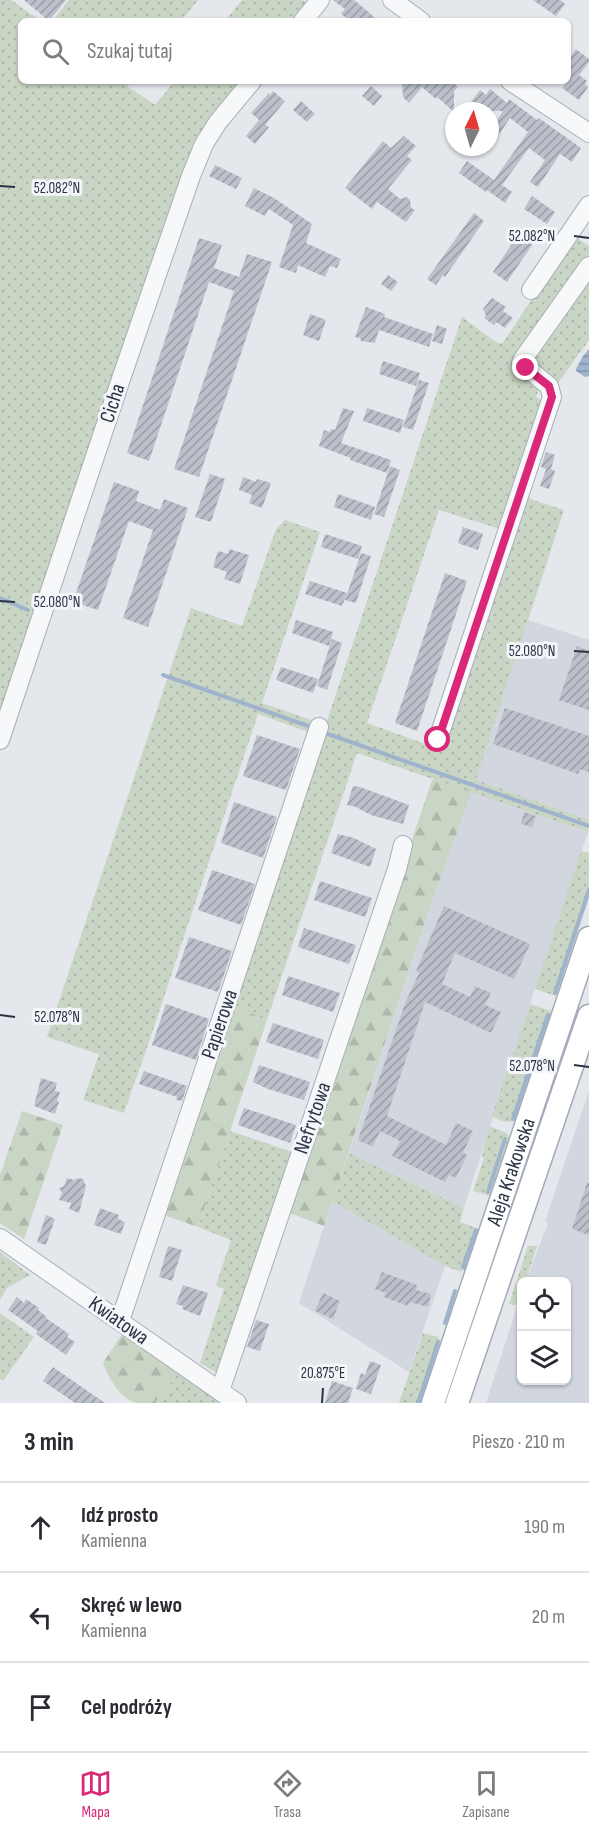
<!DOCTYPE html>
<html lang="pl">
<meta charset="utf-8">
<style>
:root{--surface:#fff;--page:#f2f2f3;--text:#2b2b33;--muted:#7c7c81;--line:#e1e1e2;--accent:#db2777}
body{margin:0;font-family:"Sofia Sans Condensed",sans-serif;background:var(--page);color:var(--text)}
.controls{position:absolute;right:18px;bottom:18px;display:grid;overflow:hidden;border-radius:9px;box-shadow:0 2px 4px #0004}
.controls button{width:54px;height:54px;display:grid;place-items:center;padding:0;border:0;border-bottom:2px solid var(--line);background:var(--surface);color:var(--text);font:30px sans-serif}
.compass{position:absolute;left:445px;top:102px;width:54px;height:54px;border-radius:50%;background:var(--surface);box-shadow:0 2px 4px #0004;rotate:5deg}
.stop{position:absolute;width:18px;height:18px;margin:-14px;border:4px solid #db2777;border-radius:50%;background:#fff}
.stop.end{background:#db2777;border-color:#fff;box-shadow:0 2px 6px #0008}
.list{margin:0;padding:0;list-style:none}
h2{display:flex;justify-content:space-between;align-items:center;height:78px;margin:0;padding:0 24px;font-size:26px}
h2 small{font-size:20px;font-weight:400;color:var(--muted)}
.list li{display:grid;grid-template-columns:39px 1fr auto;gap:18px;align-items:center;box-sizing:border-box;height:90px;padding:0 24px;border-top:2px solid var(--line)}
.list b{display:block;font-size:22px;white-space:nowrap}
.list p{margin:0;font-size:20px;white-space:nowrap;color:var(--muted)}
.list em{font-size:20px;font-style:normal;color:var(--muted)}
.icon{flex:none;width:33px;height:33px;fill:none;stroke:currentColor;stroke-width:2;stroke-linecap:round;stroke-linejoin:round}
.map{position:relative;flex:none;width:589px;height:1403px;overflow:hidden}
.search{position:absolute;background:var(--surface);box-shadow:0 2px 4px #0004;left:18px;right:18px;top:18px;height:66px;display:flex;align-items:center;gap:15px;box-sizing:border-box;padding:0 21px;border-radius:9px;color:var(--muted);font-size:22px}
.sheet{height:348px;background:var(--surface)}
nav{display:flex;justify-content:space-around;align-items:center;box-sizing:border-box;height:84px;border-top:2px solid var(--line);background:var(--surface);font-size:16px;color:var(--muted)}
nav a{display:grid;justify-items:center;gap:3px}
nav .on{color:var(--accent)}
.map>svg:first-child{display:block}
.built{fill:#d2d6de}
.grass{fill:url(#grass-dots)}
.forest{fill:url(#forest-firs)}
.water{fill:url(#water-rules)}
.lines{fill:none;stroke-linecap:round;stroke-linejoin:round}
.stream{stroke:#9fb4cc;stroke-width:4}
.building{fill:url(#building-hatch)}
.minor-casing{stroke:#a9aeb7;stroke-width:20}
.major-casing{stroke:#a3abb8;stroke-width:25}
.minor{stroke:#f7f8fa;stroke-width:18}
.major{stroke:#fff;stroke-width:22}
.route{stroke:#db2777;stroke-width:8}
.ticks{fill:none;stroke:#2b3445;stroke-width:2}
.labels{text-anchor:middle;stroke-width:6;stroke-linejoin:round;paint-order:stroke}
.street-label{font-size:21px;fill:#2b3445;stroke:#f4f6f9}
.ticks-label{font-size:15px;text-anchor:middle;fill:#2b3445;stroke:#f4f6f9;stroke-width:6;stroke-linejoin:round;paint-order:stroke}
</style>
<div class="map">
<svg width="589" height="1403" viewBox="0 0 589 1403">
<defs>
<pattern id="grass-dots" width="8" height="8" patternUnits="userSpaceOnUse" patternTransform="scale(1.5)"><rect width="8" height="8" fill="#c9d6c5"/><path d="M2 2h.1M6 6h.1" fill="none" stroke="#adb8ab" stroke-width="1.8" stroke-linecap="round"/></pattern>
<pattern id="forest-firs" width="22" height="20" patternUnits="userSpaceOnUse" patternTransform="scale(1.5)"><rect width="22" height="20" fill="#c9d6c5"/><path d="M5 1l3.5 6h-7zM16 11l3.5 6h-7z" fill="#adb8ab"/></pattern>
<pattern id="water-rules" width="6" height="5" patternUnits="userSpaceOnUse" patternTransform="scale(1.5)"><rect width="6" height="5" fill="#9fb4cc"/><path d="M0 2.5h6" fill="none" stroke="#8293a7"/></pattern>
<pattern id="building-hatch" width="6" height="6" patternUnits="userSpaceOnUse" patternTransform="scale(1.5)"><rect width="6" height="6" fill="#bbc0ca"/><path d="M-1 1l2-2M0 6l6-6M5 7l2-2" fill="none" stroke="#989da6"/></pattern>
</defs>
<rect width="100%" height="100%" fill="#e4e7ec"/>
<g class="built">
<polygon points="528,620 589,640 589,820 476,780"/>
<polygon points="472,791 588,832 514,1051 464,1208 349,1153 434,896"/>
<polygon points="589,1091 589,1403 486,1403 521,1294 522,1380 566,1380 566,1282 526,1281 548,1223 545,1221"/>
<polygon points="332,1201 445,1266 409,1372 299,1303"/>
</g>
<g class="grass">
<polygon points="0,0 11,0 41,21 21,21 21,81 131,81 127,86 155,105 175,81 246,81 198,138 0,715"/>
<polygon points="69,0 198,0 181,21 52,21"/>
<polygon points="242,0 303,0 309,5 296,21 225,21"/>
<polygon points="574,236 589,246 589,262 519,357 541,384 536,397 544,402 500,529 439,510 367,723 442,750 527,498 564,510 476,780 589,820 588,832 357,753 267,1020 232,1005 462,317 496,342 502,344"/>
<polygon points="589,277 589,340 558,383 529,363"/>
<polygon points="285,520 320,532 262,703 315,721 311,733 258,714 149,1042 124,1113 83,1100 99,1054 47,1037 191,608 242,626 276,529"/>
<polygon points="581,851 589,853 589,898 556,996 535,989"/>
<path d="M530,1004L552,1011L515,1120C505,1124 501,1121 492,1116Z"/>
<polygon points="489,1126 507,1133 509,1138 490,1196 473,1191 484,1158 482,1156"/>
<polygon points="230,1131 295,1153 222,1369 215,1372 200,1363 224,1289 216,1285 231,1240 198,1227"/>
<polygon points="349,1153 464,1208 460,1222 474,1227 479,1231 466,1270 459,1271 445,1266 332,1201"/>
<polygon points="528,1246 537,1246 526,1281 522,1282 521,1294 518,1305 509,1304"/>
<polygon points="0,1252 30,1275 7,1288 0,1300"/>
<polygon points="0,1313 34,1337 3,1381 0,1379"/>
<polygon points="423,1333 438,1337 440,1341 420,1403 399,1403"/>
<polygon points="178,1373 220,1403 155,1403"/>
</g>
<g class="forest">
<polygon points="432,780 436,780 472,791 434,896 324,1226 287,1212"/>
<polygon points="232,1005 267,1020 198,1227 161,1214"/>
<polygon points="22,1111 63,1125 24,1239 0,1223 0,1175"/>
<path d="M122,1334L178,1373L155,1403C149,1403 141,1403 136,1403C120,1399 108,1377 103,1363Z"/>
</g>
<polygon class="water" points="589,349 589,376 585,377 576,371 576,369 583,356"/>
<g class="lines">
<g class="stream">
<polyline points="0,598 28,610"/>
<polyline points="163,675 311,727"/>
<polyline points="328,734 589,826"/>
<polyline points="555,993 589,890"/>
<polyline points="513,1119 548,1015"/>
<polyline points="488,1192 505,1139"/>
<polyline points="463,1267 476,1230"/>
<polyline points="445,1323 455,1291"/>
<polyline points="418,1403 438,1342"/>
</g>
</g>
<g class="building">
<polygon points="24,0 66,0 49,21"/>
<polygon points="333,0 354,0 379,21 350,21 341,14 345,9"/>
<polygon points="533,0 560,0 565,4 556,16"/>
<polygon points="576,49 589,59 589,62 579,75 587,81 585,84 588,87 579,100 562,88 568,81 568,60"/>
<polygon points="402,81 451,81 458,87 454,91 454,112 437,97 436,99 422,87 409,103 403,97"/>
<polygon points="371,86 382,96 374,106 362,96"/>
<polygon points="490,89 507,103 509,99 537,120 539,118 581,148 572,162 560,154 538,187 530,182 545,160 529,148 502,185 512,192 505,203 487,190 486,192 459,173 467,161 494,180 528,132 510,118 490,148 490,131 503,111 464,111 480,90 486,95"/>
<polygon points="273,91 285,101 265,125 251,113 269,93 270,95"/>
<polygon points="301,101 315,114 307,122 293,110"/>
<polygon points="259,120 269,127 255,144 246,136"/>
<polygon points="404,136 416,146 407,156 412,160 388,189 400,199 407,197 410,200 411,208 415,210 406,222 377,202 372,209 345,188 383,141 391,148"/>
<polygon points="215,165 242,178 236,189 209,176"/>
<polygon points="254,188 274,198 312,224 306,243 341,259 337,268 330,266 325,277 298,265 296,273 279,267 293,225 269,209 265,216 245,206"/>
<polygon points="532,196 555,212 547,224 524,209"/>
<polygon points="474,213 484,221 445,277 443,275 436,285 427,279"/>
<polygon points="520,232 534,242 507,282 493,272"/>
<polygon points="199,238 222,245 214,268 239,277 247,254 272,262 199,477 174,469 234,291 209,282 149,461 127,453"/>
<polygon points="388,275 398,282 391,291 381,284"/>
<polygon points="492,298 506,307 503,311 513,318 505,328 496,322 494,325 484,318 486,316 483,309"/>
<polygon points="366,307 385,314 384,317 433,334 429,347 379,330 375,343 361,341 360,338 355,337"/>
<polygon points="310,314 326,320 319,341 303,335"/>
<polygon points="437,325 447,329 442,344 432,341"/>
<polygon points="383,361 420,373 416,386 379,374"/>
<polygon points="419,380 429,383 413,430 403,427"/>
<polygon points="343,408 354,411 341,443 391,460 387,473 350,460 351,458 319,446 324,430 330,432 331,429 335,430"/>
<polygon points="367,408 404,420 400,433 363,421"/>
<polygon points="546,452 555,455 551,469 555,471 549,489 540,486 546,469 541,467"/>
<polygon points="390,466 400,470 384,517 374,514"/>
<polygon points="210,474 225,479 211,522 195,517"/>
<polygon points="243,477 256,482 257,479 271,483 262,508 249,503 252,495 239,490"/>
<polygon points="114,482 139,491 136,501 160,510 164,499 188,508 148,627 123,618 153,530 129,521 98,610 73,602"/>
<polygon points="338,494 375,507 371,520 334,507"/>
<polygon points="463,527 483,534 478,550 458,543"/>
<polygon points="325,534 362,546 358,559 321,547"/>
<polygon points="229,549 249,555 240,584 224,579 227,572 213,567 218,551 228,554"/>
<polygon points="361,553 371,556 356,603 345,600"/>
<polygon points="445,573 467,581 417,731 395,723"/>
<polygon points="310,581 347,593 342,606 305,594"/>
<polygon points="296,620 333,632 329,646 292,633"/>
<polygon points="332,639 342,643 327,690 317,686"/>
<polygon points="577,646 589,651 589,710 559,700"/>
<polygon points="281,667 318,679 313,693 276,680"/>
<polygon points="505,708 589,736 589,772 580,769 578,774 493,744"/>
<polygon points="257,735 300,749 286,790 243,776"/>
<polygon points="353,786 360,787 409,805 403,824 371,815 356,807 347,805"/>
<polygon points="234,802 277,817 263,858 221,843"/>
<polygon points="524,812 536,816 532,827 521,824"/>
<polygon points="338,834 354,838 376,849 370,867 331,853"/>
<polygon points="212,870 255,884 241,925 198,910"/>
<polygon points="320,881 372,898 365,917 314,900"/>
<polygon points="444,906 530,944 514,979 455,953 442,984 470,997 475,986 491,993 485,1005 501,1012 491,1033 425,1002 387,1116 446,1145 456,1123 473,1131 463,1153 467,1155 456,1178 449,1175 445,1182 392,1156 400,1141 380,1131 373,1147 358,1140 406,1001 419,973 416,971"/>
<polygon points="304,928 356,945 349,964 298,947"/>
<polygon points="189,937 232,951 218,992 175,978"/>
<polygon points="288,976 340,993 333,1012 282,995"/>
<polygon points="166,1004 209,1019 196,1060 152,1045"/>
<polygon points="273,1023 324,1040 318,1059 266,1042"/>
<polygon points="259,1065 310,1082 304,1100 268,1089 253,1082"/>
<polygon points="144,1071 187,1086 182,1101 176,1100 177,1097 139,1084"/>
<polygon points="41,1078 57,1083 55,1091 60,1092 57,1101 59,1102 55,1114 34,1106"/>
<polygon points="244,1108 296,1125 290,1143 238,1125"/>
<polygon points="67,1178 74,1180 78,1178 83,1179 86,1186 79,1213 69,1209 71,1203 59,1200 62,1193 59,1188 64,1186"/>
<polygon points="587,1183 589,1183 589,1235 572,1229"/>
<polygon points="100,1208 119,1215 118,1219 125,1222 121,1234 94,1225"/>
<polygon points="46,1215 55,1219 46,1245 37,1242"/>
<polygon points="168,1246 182,1250 172,1281 159,1277"/>
<polygon points="382,1272 417,1285 416,1290 431,1294 428,1307 410,1302 408,1306 384,1297 386,1293 375,1289"/>
<polygon points="183,1285 208,1293 200,1316 182,1309 183,1306 176,1304"/>
<polygon points="323,1293 340,1301 333,1319 315,1311"/>
<polygon points="17,1297 24,1303 26,1299 39,1308 38,1310 47,1317 46,1318 69,1334 67,1337 75,1342 66,1355 36,1334 38,1331 8,1310"/>
<polygon points="256,1320 269,1324 260,1351 247,1347"/>
<polygon points="370,1361 381,1365 371,1394 356,1389 361,1373 365,1375"/>
<polygon points="53,1367 105,1403 75,1403 43,1381"/>
<polygon points="332,1381 353,1388 348,1403 325,1403"/>
</g>
<g class="lines">
<defs>
<g id="minor">
<polyline points="392,0 421,21"/>
<polyline points="303,21 320,0"/>
<polyline points="510,81 589,133"/>
<polyline points="531,290 589,205"/>
<polyline points="438,739 552,397 549,386 521,363 523,359 589,266"/>
<polyline points="0,740 123,373 191,176 204,144 218,122 252,81"/>
<polyline points="0,1238 237,1403"/>
<polyline points="120,1321 319,727"/>
<polyline points="220,1391 397,869 403,845"/>
</g>
<g id="major">
<path id="s1" d="M433,1403L589,938"/>
<polyline points="457,1403 589,1016"/>
</g>
</defs>
<use href="#minor" class="minor-casing"/>
<use href="#major" class="major-casing"/>
<use href="#minor" class="minor"/>
<use href="#major" class="major"/>
</g>
<g class="lines">
<polyline class="route" points="438,740 552,397 549,386 526,368"/>
</g>
<path class="ticks" d="M0,186L15,187M574,236L589,238M0,601L15,602M574,651L589,652M0,1015L15,1017M574,1065L589,1067M322,1403L323,1388"/>
<g class="labels">
<g class="street-label">
<text transform="translate(112 403) rotate(-72)" y="7">Cicha</text>
<text transform="translate(219 1024) rotate(-71)" y="7">Papierowa</text>
<text transform="translate(312 1118) rotate(-71)" y="7">Nefrytowa</text>
<text dy="7" stroke="none"><textPath href="#s1" startOffset="244">Aleja Krakowska</textPath></text>
<text transform="translate(119 1320) rotate(35)" y="7">Kwiatowa</text>
</g>
</g>
<g class="ticks-label">
<text x="57" y="193">52.082°N</text>
<text x="532" y="241">52.082°N</text>
<text x="57" y="607">52.080°N</text>
<text x="532" y="656">52.080°N</text>
<text x="57" y="1022">52.078°N</text>
<text x="532" y="1071">52.078°N</text>
<text x="323" y="1378">20.875°E</text>
</g>
</svg>
<div class="controls">
<button><svg class="icon" aria-label="locate" viewBox="0 0 24 24"><circle cx="12" cy="12" r="6"/><path d="M12 2v4M12 18v4M2 12h4M18 12h4"/></svg></button>
<button><svg class="icon" aria-label="layers" viewBox="0 0 24 24"><path d="M12 4l9 5-9 5-9-5zM3 14l9 5 9-5"/></svg></button>
</div>
<svg class="compass" viewBox="-18 -18 36 36"><path d="M0-13l5 13h-10z" fill="#e53935"/><path d="M0 13l5-13h-10z" fill="#7c7c81"/></svg>
<div class="stop" style="left:438px;top:740px"></div>
<div class="stop end" style="left:526px;top:368px"></div>
<div class="search"><svg class="icon" aria-label="search" viewBox="0 0 24 24"><circle cx="10" cy="10" r="6"/><path d="M15 15l6 6"/></svg>Szukaj tutaj</div>
</div>
<section class="sheet">
<h2>3 min<small>Pieszo · 210 m</small></h2>
<ul class="list">
<li><svg class="icon" aria-label="ahead" viewBox="0 0 24 24"><path d="M12 20V5M6 11l6-6 6 6"/></svg><div><b>Idź prosto</b><p>Kamienna</p></div><em>190 m</em></li>
<li><svg class="icon" aria-label="left" viewBox="0 0 24 24"><path d="M17 20v-9H6M10 6l-5 5 5 5"/></svg><div><b>Skręć w lewo</b><p>Kamienna</p></div><em>20 m</em></li>
<li><svg class="icon" aria-label="arrive" viewBox="0 0 24 24"><path d="M6 21V4h12l-3 4 3 4H6"/></svg><div><b>Cel podróży</b></div></li>
</ul>
</section>
<nav>
<a class="on"><svg class="icon" aria-label="map" viewBox="0 0 24 24"><path d="M3 6l6-2 6 2 6-2v14l-6 2-6-2-6 2zM9 4v14M15 6v14"/></svg>Mapa</a>
<a><svg class="icon" aria-label="directions" viewBox="0 0 24 24"><path d="M12 3l9 9-9 9-9-9zM9 14v-3h6M13 9l2 2-2 2"/></svg>Trasa</a>
<a><svg class="icon" aria-label="saved" viewBox="0 0 24 24"><path d="M7 4h10v16l-5-4-5 4z"/></svg>Zapisane</a>
</nav>
